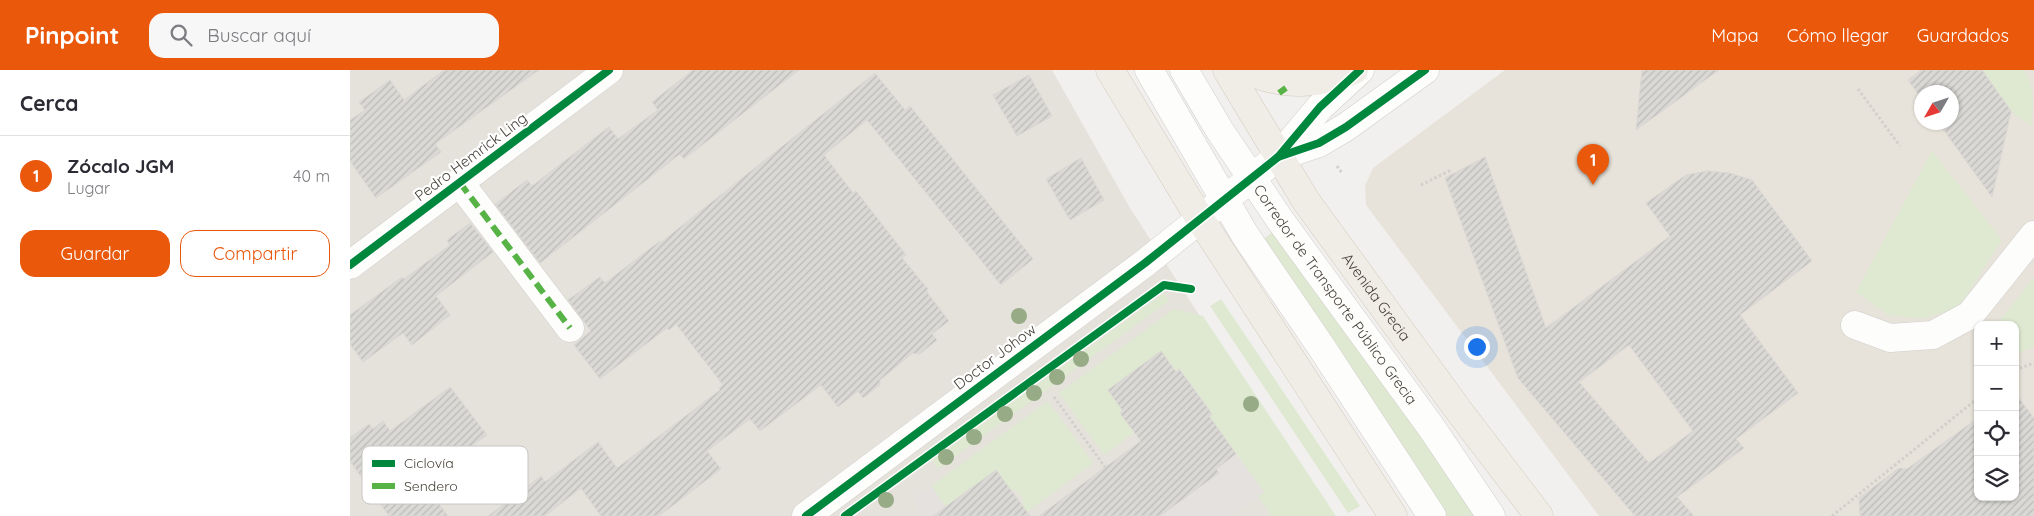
<!DOCTYPE html>
<html lang="es">
<meta charset="utf-8">
<style>
:root{--surface:#fff;--page:#f7f7f7;--text:#2b2b33;--muted:#7c7c81;--line:#e1e1e2;--accent:#ea580c}
body{margin:0;font-family:Quicksand,sans-serif;background:var(--page);color:var(--text)}
.controls{position:absolute;right:15px;bottom:15px;display:grid;overflow:hidden;border-radius:10px;box-shadow:0 1px 4px #0004}
.controls button{width:45px;height:45px;display:grid;place-items:center;padding:0;border:0;border-bottom:1px solid var(--line);background:var(--surface);color:var(--text);font:25px sans-serif}
.compass{position:absolute;left:1564px;top:15px;width:45px;height:45px;border-radius:50%;background:var(--surface);box-shadow:0 1px 4px #0004;rotate:231deg}
.you{position:absolute;left:1126px;top:276px;width:18px;height:18px;margin:-12px;border:4px solid #fff;border-radius:50%;background:#1a73e8;box-shadow:0 0 0 8px #1a73e833}
.badge{display:grid;place-items:center;width:32px;height:32px;border-radius:50%;background:var(--accent);color:#fff;font-size:16px;font-weight:700}
.pin{position:absolute;translate:-50% -41px;filter:drop-shadow(0 1px 2px #0008)}
.pin::after{content:'';position:absolute;top:26px;width:18px;height:15px;background:inherit;clip-path:polygon(0 0,100% 0,50% 100%)}
.list{margin:0;padding:0;list-style:none}
h2{display:flex;justify-content:space-between;align-items:center;height:65px;margin:0;padding:0 20px;font-size:21px}
h2 small{font-size:16px;font-weight:400;color:var(--muted)}
.list li{display:grid;grid-template-columns:32px 1fr auto;gap:15px;align-items:center;box-sizing:border-box;height:80px;padding:0 20px;border-top:1px solid var(--line)}
.list b{display:block;font-size:19px;white-space:nowrap}
.list p{margin:0;font-size:16px;white-space:nowrap;color:var(--muted)}
.list em{font-size:16px;font-style:normal;color:var(--muted)}
.actions{display:flex;gap:10px;padding:15px 20px}
.actions a{flex:1;padding:11px 0;border:1px solid var(--accent);border-radius:15px;text-align:center;font-size:18px;color:var(--accent)}
.actions .main{background:var(--accent);color:#fff}
.icon{flex:none;width:28px;height:28px;fill:none;stroke:currentColor;stroke-width:2;stroke-linecap:round;stroke-linejoin:round}
.map{position:relative;flex:none;width:1684px;height:446px;overflow:hidden}
header{display:flex;align-items:center;gap:30px;box-sizing:border-box;height:70px;padding:0 25px;background:var(--accent);color:#fff}
header strong{font-size:24px}
nav{display:flex;gap:28px;margin-inline-start:auto;font-size:18px}
.search{width:350px;height:45px;background:var(--page);display:flex;align-items:center;gap:12px;box-sizing:border-box;padding:0 18px;border-radius:15px;color:var(--muted);font-size:19px}
main{display:flex}
aside{flex:1;background:var(--surface)}
.map>svg:first-child{display:block}
.residential{fill:#e5e2dc}
.education{fill:#e7e3da;fill-rule:evenodd}
.green{fill:#dfe9d1}
.parking{fill:#e4e1df}
.building{fill:url(#building-hatch);stroke:#dad7d4;fill-rule:evenodd}
.lines{fill:none;stroke-linecap:round;stroke-linejoin:round}
.minor-casing{stroke:#d0cecb;stroke-width:29}
.major-casing{stroke:#d2ccbe;stroke-width:29}
.path{stroke:#d2d0cc;stroke-width:3;stroke-dasharray:2.5 2.5;stroke-linecap:butt}
.minor{stroke:#fdfdfc;stroke-width:28}
.major{stroke:#f0ede6;stroke-width:28}
.quiet{stroke:#57b346;stroke-width:6;stroke-dasharray:12 6;stroke-linecap:butt}
.cycleway-casing{stroke:#fff;stroke-width:11}
.cycleway{stroke:#00873e;stroke-width:8}
.tree{fill:#97ab87}
.labels{text-anchor:middle;stroke-width:4.5;stroke-linejoin:round;paint-order:stroke}
.street-label{font-size:15px;fill:#48423a;stroke:#fff}
.key{fill:#fff;stroke:#c8c6c4;stroke-width:1}
.key-label{font-size:14px;fill:#48423a}
</style>
<header>
<strong>Pinpoint</strong>
<div class="search"><svg class="icon" aria-label="search" viewBox="0 0 24 24"><circle cx="10" cy="10" r="6"/><path d="M15 15l6 6"/></svg>Buscar aquí</div>
<nav><a>Mapa</a><a>Cómo llegar</a><a>Guardados</a></nav>
</header>
<main>
<aside>
<h2>Cerca<small></small></h2>
<ul class="list">
<li><span class="badge">1</span><div><b>Zócalo JGM</b><p>Lugar</p></div><em>40 m</em></li>
</ul>
<div class="actions"><a class="main">Guardar</a><a>Compartir</a></div>
</aside>
<div class="map">
<svg width="1684" height="446" viewBox="0 0 1684 446">
<defs>
<pattern id="building-hatch" width="6" height="6" patternUnits="userSpaceOnUse" patternTransform="scale(1.25)"><rect width="6" height="6" fill="#dbd9d6"/><path d="M-1 1l2-2M0 6l6-6M5 7l2-2" fill="none" stroke="#bdbbb8"/></pattern>
</defs>
<rect width="100%" height="100%" fill="#f2f0ee"/>
<polygon class="residential" points="0,0 702,0 780,138 979,446 0,446"/>
<path class="education" d="M1155,0H1684V446H1249L1016,135L1015,116L1023,98ZM1572,22H1602V52H1572ZM1628,255H1665V427H1628Z"/>
<g class="green">
<path d="M1632,0H1675C1684,23 1684,31 1681,56L1661,41Z"/>
<polygon points="1582,81 1652,170 1608,238 1572,249 1538,245 1506,222"/>
<polygon points="926,160 1126,446 1095,446 912,170"/>
<polygon points="1684,207 1684,277 1667,283 1665,255 1647,254"/>
<polygon points="814,223 819,231 588,399 582,390"/>
<polygon points="871,229 1010,436 998,443 860,236"/>
<polygon points="824,239 853,246 986,446 922,446 908,426 914,422 859,346 862,343 830,299 826,302 811,281 773,341 770,343 779,355 788,360 754,385 709,323"/>
<polygon points="698,331 743,393 677,442 671,434 674,431 665,419 662,421 646,400 596,437 581,416"/>
</g>
<g class="parking">
<polygon points="886,384 914,422 881,446 810,446 868,403 866,399"/>
<polygon points="581,416 602,446 573,446 562,430"/>
</g>
<g class="building">
<polygon points="94,0 189,0 85,74 91,82 26,128 0,91 0,50 15,40 9,32 40,10 54,30"/>
<polygon points="343,0 449,0 334,89 330,84 190,193 145,134 177,110 182,116 259,57 268,69 308,40 302,32"/>
<polygon points="1292,0 1369,0 1286,60"/>
<polygon points="1571,0 1632,0 1661,41 1642,127 1588,52 1602,52 1602,22 1572,22 1572,29 1558,10"/>
<polygon points="525,3 555,40 560,36 683,189 651,215 517,50 474,85 503,123 506,121 556,185 552,188 578,219 576,221 599,251 582,264 587,270 570,284 563,283 530,310 530,315 513,328 508,321 488,337 471,315 410,361 400,349 357,381 371,399 309,446 251,446 231,418 195,446 138,446 191,406 195,412 248,372 267,398 370,320 369,318 373,315 326,254 319,260 317,258 250,309 224,275 241,261 218,230 250,207 255,213 310,171 310,173"/>
<polygon points="679,5 702,46 667,66 643,25"/>
<path d="M1135,87L1196,258L1320,166L1296,133L1336,105L1358,101L1379,103L1402,110L1462,191L1390,245L1448,323L1386,369L1394,378L1327,427L1344,446H1285L1168,308L1095,108ZM1279,275L1343,361L1299,393L1229,312Z"/>
<polygon points="731,88 754,130 720,150 696,109"/>
<polygon points="120,153 143,182 86,226 100,245 62,275 53,263 13,292 0,274 0,245 52,207 54,209 100,175 97,170"/>
<polygon points="811,281 826,302 829,299 862,344 859,346 886,384 866,399 869,403 810,446 689,446 791,371 770,343 773,341 758,320"/>
<polygon points="100,317 137,365 108,386 116,397 80,422 98,446 39,446 0,391 0,368 19,354 23,359 33,351 40,361"/>
<polygon points="1665,323 1684,348 1684,446 1510,446 1509,428 1549,398 1557,399 1628,348 1628,427 1665,427"/>
<polygon points="646,400 680,446 583,446"/>
</g>
<g class="lines">
<defs>
<g id="minor">
<polyline points="799,0 895,165 970,275 1082,446"/>
<path id="s1" d="M834,0L870,61L930,150L1081,357L1141,446"/>
<polyline points="928,87 969,73 996,57 1075,0"/>
<polyline points="110,113 220,258"/>
<polyline points="0,195 259,0"/>
<polyline points="1505,255 1540,268 1583,265 1620,245 1684,165"/>
<polyline points="456,446 795,193 928,87 970,37 1010,0"/>
</g>
<g id="major">
<polyline points="760,0 850,149 1043,446"/>
<path id="s2" d="M877,0L956,131L1109,341L1189,446"/>
<path d="M898,0C931,17 971,15 1004,0"/>
</g>
</defs>
<use href="#minor" class="minor-casing"/>
<use href="#major" class="major-casing"/>
<g class="path">
<polyline points="1508,19 1550,76"/>
<polyline points="987,96 992,103"/>
<polyline points="1071,115 1101,100"/>
<polyline points="1665,300 1684,293"/>
<polyline points="704,327 755,397"/>
<polyline points="1482,446 1628,328"/>
</g>
<use href="#minor" class="minor"/>
<use href="#major" class="major"/>
<g class="quiet">
<polyline points="929,23 936,18"/>
<polyline points="110,113 220,258"/>
</g>
<defs>
<g id="cycleway">
<polyline points="928,87 969,73 996,57 1075,0"/>
<polyline points="0,195 259,0"/>
<polyline points="456,446 795,193 928,87 970,37 1010,0"/>
<polyline points="495,446 814,215 841,219"/>
</g>
</defs>
<use href="#cycleway" class="cycleway-casing"/>
<use href="#cycleway" class="cycleway"/>
</g>
<g class="tree">
<circle cx="669" cy="246" r="8"/>
<circle cx="731" cy="289" r="8"/>
<circle cx="707" cy="307" r="8"/>
<circle cx="684" cy="323" r="8"/>
<circle cx="901" cy="334" r="8"/>
<circle cx="655" cy="344" r="8"/>
<circle cx="624" cy="367" r="8"/>
<circle cx="596" cy="387" r="8"/>
<circle cx="536" cy="430" r="8"/>
</g>
<g class="labels">
<g class="street-label">
<text transform="translate(121 87) rotate(-37)" y="5">Pedro Hemrick Ling</text>
<text dy="5" stroke="none"><textPath href="#s1" startOffset="271">Corredor de Transporte Público Grecia</textPath></text>
<text dy="5" stroke="none"><textPath href="#s2" startOffset="272">Avenida Grecia</textPath></text>
<text transform="translate(645 287) rotate(-37)" y="5">Doctor Johow</text>
</g>
</g>
<rect x="12" y="376" width="166" height="58" rx="8" class="key"/>
<rect x="22" y="390" width="23" height="7" fill="#00873e"/>
<rect x="22" y="413" width="23" height="6" fill="#57b346"/>
<g class="key-label">
<text x="54" y="398">Ciclovía</text>
<text x="54" y="421">Sendero</text>
</g>
</svg>
<div class="controls">
<button>+</button>
<button>−</button>
<button><svg class="icon" aria-label="locate" viewBox="0 0 24 24"><circle cx="12" cy="12" r="6"/><path d="M12 2v4M12 18v4M2 12h4M18 12h4"/></svg></button>
<button><svg class="icon" aria-label="layers" viewBox="0 0 24 24"><path d="M12 4l9 5-9 5-9-5zM3 14l9 5 9-5"/></svg></button>
</div>
<svg class="compass" viewBox="-18 -18 36 36"><path d="M0-13l5 13h-10z" fill="#e53935"/><path d="M0 13l5-13h-10z" fill="#7c7c81"/></svg>
<div class="you"></div>
<div class="pin badge" style="left:1243px;top:115px">1</div>
</div>
</main>
